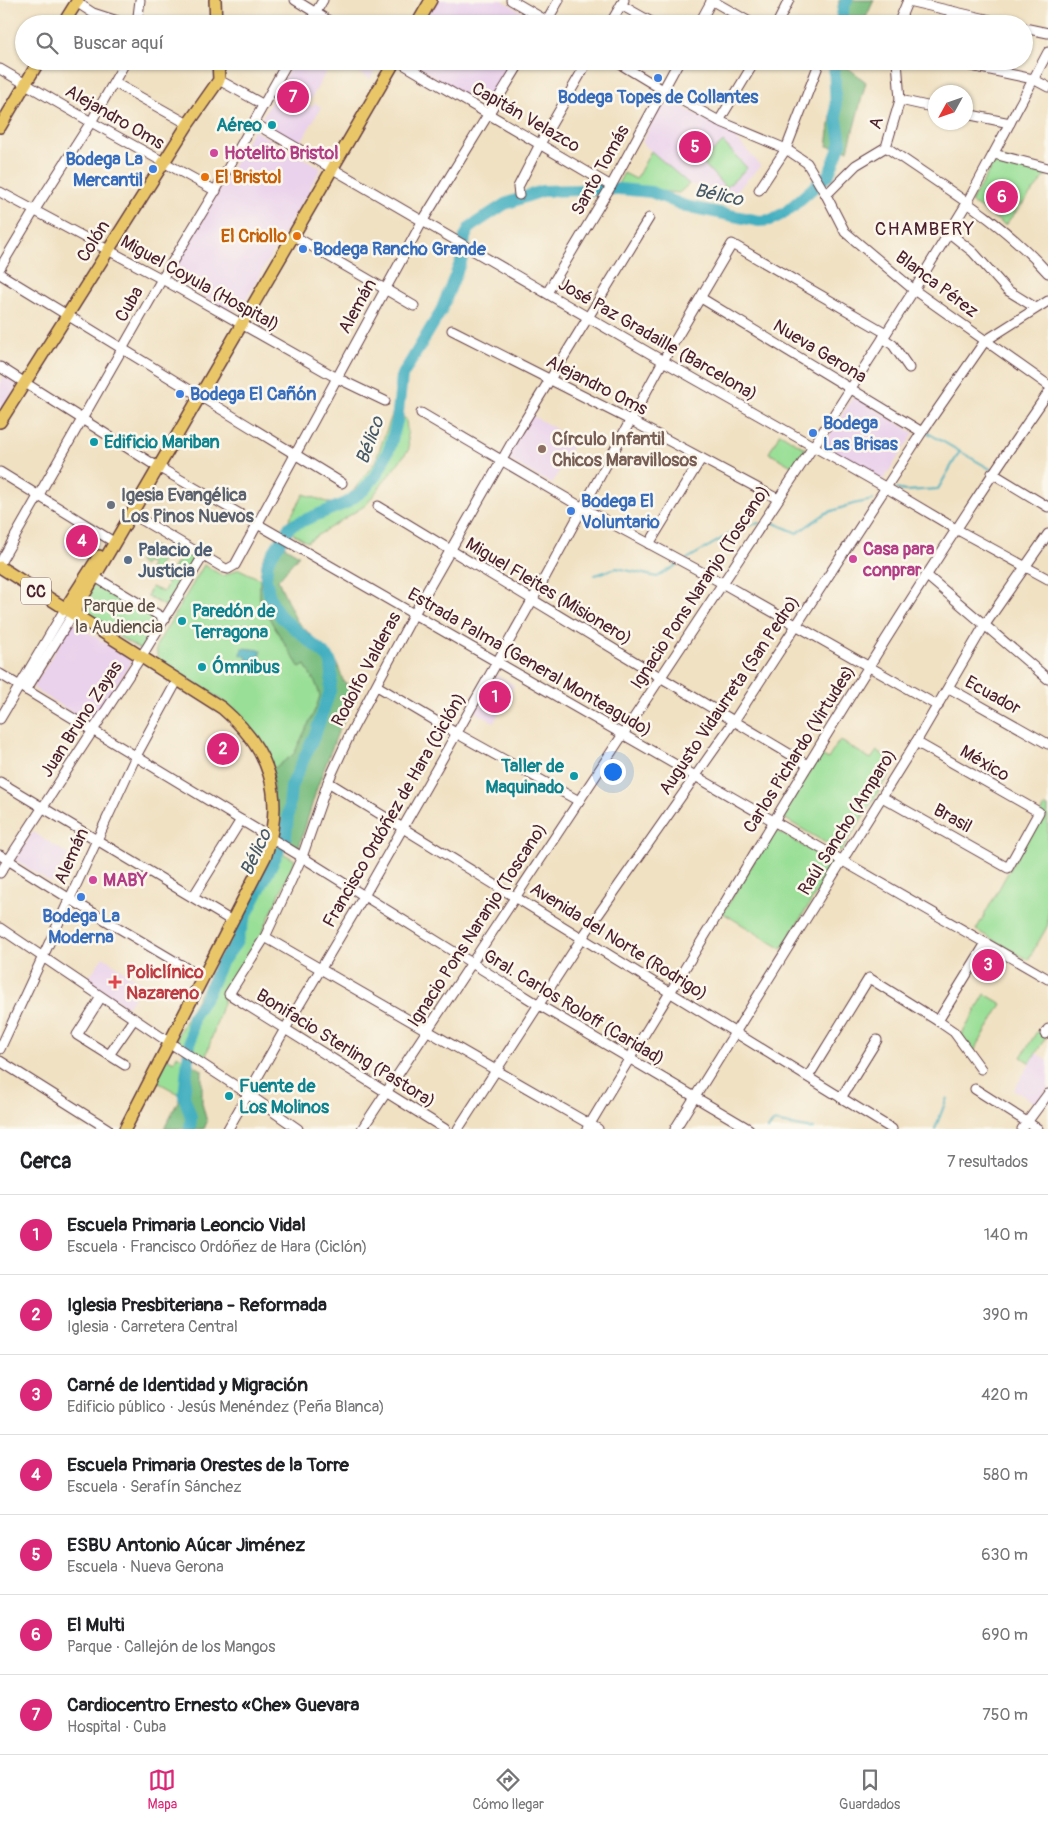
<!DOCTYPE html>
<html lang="es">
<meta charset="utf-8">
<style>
:root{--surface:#fff;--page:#f2f2f2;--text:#202124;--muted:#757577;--line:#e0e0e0;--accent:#db2777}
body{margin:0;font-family:Pangolin,sans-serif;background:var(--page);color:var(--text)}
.compass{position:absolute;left:928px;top:85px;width:45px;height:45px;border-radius:50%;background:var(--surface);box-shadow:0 1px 4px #0004;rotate:230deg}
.you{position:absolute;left:612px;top:771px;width:18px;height:18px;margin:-12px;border:4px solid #fff;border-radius:50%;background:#1a73e8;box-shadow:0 0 0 8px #1a73e833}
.badge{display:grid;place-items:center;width:32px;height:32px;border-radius:50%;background:var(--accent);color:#fff;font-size:16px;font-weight:700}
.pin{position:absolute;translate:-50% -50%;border:2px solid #fff;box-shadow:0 1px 5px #0006}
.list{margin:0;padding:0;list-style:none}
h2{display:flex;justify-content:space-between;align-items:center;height:65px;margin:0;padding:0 20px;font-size:21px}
h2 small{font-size:16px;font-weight:400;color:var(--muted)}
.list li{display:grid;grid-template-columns:32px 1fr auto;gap:15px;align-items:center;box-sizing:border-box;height:80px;padding:0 20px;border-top:1px solid var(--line)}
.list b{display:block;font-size:19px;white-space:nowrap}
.list p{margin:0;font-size:16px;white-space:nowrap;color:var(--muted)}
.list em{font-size:16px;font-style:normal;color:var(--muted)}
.icon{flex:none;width:28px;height:28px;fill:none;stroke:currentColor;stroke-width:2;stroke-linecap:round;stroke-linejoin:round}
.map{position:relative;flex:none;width:1048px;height:1129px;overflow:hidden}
.search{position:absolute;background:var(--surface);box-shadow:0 1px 4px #0004;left:15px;right:15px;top:15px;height:55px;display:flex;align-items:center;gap:12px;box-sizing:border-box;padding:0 18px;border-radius:28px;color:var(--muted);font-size:19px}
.sheet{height:625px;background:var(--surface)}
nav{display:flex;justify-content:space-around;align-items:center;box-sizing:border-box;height:70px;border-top:1px solid var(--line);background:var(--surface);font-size:14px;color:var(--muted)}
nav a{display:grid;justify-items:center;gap:2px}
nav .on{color:var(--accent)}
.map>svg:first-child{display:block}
.built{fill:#ead1ec}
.green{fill:#9adf97;stroke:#727f61}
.forest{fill:#7bbe80;stroke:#626e56}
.water{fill:#43afc0;stroke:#466776}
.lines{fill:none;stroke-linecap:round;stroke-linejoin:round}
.stream{stroke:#43afc0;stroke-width:2}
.river{stroke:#43afc0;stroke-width:12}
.minor-casing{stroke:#633c42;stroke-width:11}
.major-casing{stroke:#633c42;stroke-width:14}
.minor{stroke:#fff;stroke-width:9}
.major{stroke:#e9c769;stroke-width:11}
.shop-dot{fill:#3f7fe0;stroke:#fbf7ec;stroke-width:2}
.culture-dot{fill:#0f9aa8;stroke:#fbf7ec;stroke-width:2}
.hotel-dot{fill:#d1479c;stroke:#fbf7ec;stroke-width:2}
.food-dot{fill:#e8710a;stroke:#fbf7ec;stroke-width:2}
.education-dot{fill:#8d6e63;stroke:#fbf7ec;stroke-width:2}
.worship-dot{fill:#6b7280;stroke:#fbf7ec;stroke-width:2}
.service-dot{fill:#5c6f8a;stroke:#fbf7ec;stroke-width:2}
.health-dot{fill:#e0444e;stroke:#fbf7ec;stroke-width:2}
.labels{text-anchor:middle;stroke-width:5;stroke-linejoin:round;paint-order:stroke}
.shield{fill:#fbf7ec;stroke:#7f6065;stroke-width:1}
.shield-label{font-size:16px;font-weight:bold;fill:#4a1f2b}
.shop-label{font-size:18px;font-weight:bold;fill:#366cbe;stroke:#fbf7ec;text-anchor:start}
.street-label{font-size:18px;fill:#4a1f2b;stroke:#fbf7ec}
.culture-label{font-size:18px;font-weight:bold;fill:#0d838f;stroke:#fbf7ec;text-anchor:start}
.hotel-label{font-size:18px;font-weight:bold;fill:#b23c85;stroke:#fbf7ec;text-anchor:start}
.food-label{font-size:18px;font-weight:bold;fill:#c56008;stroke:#fbf7ec;text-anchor:start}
.education-label{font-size:18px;font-weight:bold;fill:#785e54;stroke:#fbf7ec;text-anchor:start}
.worship-label{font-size:18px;font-weight:bold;fill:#5b616d;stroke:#fbf7ec;text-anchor:start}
.service-label{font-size:18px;font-weight:bold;fill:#4e5e75;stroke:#fbf7ec;text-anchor:start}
.park-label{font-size:18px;fill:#5e4f46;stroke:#fbf7ec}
.health-label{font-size:18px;font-weight:bold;fill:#be3a42;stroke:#fbf7ec;text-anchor:start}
.water-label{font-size:19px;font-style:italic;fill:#475967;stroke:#fbf7ec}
.neighbourhood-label{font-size:19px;letter-spacing:1px;fill:#4a1f2b;stroke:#fbf7ec}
</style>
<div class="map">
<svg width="1048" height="1129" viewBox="0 0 1048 1129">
<rect width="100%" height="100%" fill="#fbf7ec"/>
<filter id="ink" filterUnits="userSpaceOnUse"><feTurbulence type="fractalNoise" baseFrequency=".02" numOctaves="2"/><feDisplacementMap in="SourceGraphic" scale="10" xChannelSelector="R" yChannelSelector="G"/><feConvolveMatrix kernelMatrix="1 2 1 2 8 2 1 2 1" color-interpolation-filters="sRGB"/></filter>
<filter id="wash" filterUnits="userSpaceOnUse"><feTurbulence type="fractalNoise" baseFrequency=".0096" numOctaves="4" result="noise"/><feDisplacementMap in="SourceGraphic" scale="20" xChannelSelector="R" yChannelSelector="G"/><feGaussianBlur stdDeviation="1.12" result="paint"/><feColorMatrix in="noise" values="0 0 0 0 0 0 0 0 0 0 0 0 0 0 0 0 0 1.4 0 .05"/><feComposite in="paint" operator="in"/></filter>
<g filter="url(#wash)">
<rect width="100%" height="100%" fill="#f0e1c2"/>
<g class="built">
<polygon points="436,0 502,0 539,22 538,24 422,24"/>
<polygon points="294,61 338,61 326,72 308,104 312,107 315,103 321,107 300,144 260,121"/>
<polygon points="339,61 380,61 370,79"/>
<polygon points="408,61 516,61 488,109"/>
<polygon points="664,97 732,134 761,166 732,195 689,184 642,143"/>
<polygon points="253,130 321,168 309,189 312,191 308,198 305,196 240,310 225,309 170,277"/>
<polygon points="4,376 18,385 0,414 0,382"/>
<polygon points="854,396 914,433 883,480 823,445"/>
<polygon points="531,415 576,440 552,484 507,459"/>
<polygon points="77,522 101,536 87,560 63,546"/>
<polygon points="72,622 132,660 92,725 33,688"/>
<polygon points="496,675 514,685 494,722 475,712"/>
<polygon points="33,832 69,855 51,883 15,860"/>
<polygon points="103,957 143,984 127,1007 87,980"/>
<polygon points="1036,1053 1048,1061 1048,1088 1036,1104 1014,1090"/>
</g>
<g class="green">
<polygon points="723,142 747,168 726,188 702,162"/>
<polygon points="651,151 689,184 679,193 616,187 624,173 636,179"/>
<polygon points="997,157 1048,173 1005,225 971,202"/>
<polygon points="393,412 406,419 409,449 366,505 307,542 284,528 304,494 333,504 350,495 375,462"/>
<polygon points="780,433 806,449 795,468 769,453"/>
<polygon points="149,544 166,554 155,572 149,569 151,565 149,562 146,562 144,566 138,562"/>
<polygon points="184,550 191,554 192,562 166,607 147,596 152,587 163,592 168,584 165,582"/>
<path d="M204,565L223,576L239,569L260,579V599L272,623L300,668L305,665L317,686L320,696L316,708L294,755L272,770C265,757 259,742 250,730C228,698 191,681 158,662L156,646Z"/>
<polygon points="94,582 160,620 143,651 77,612"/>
<polygon points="841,741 871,759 877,751 896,763 841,852 782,817 820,754 828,759 837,744"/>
<polygon points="1045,806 1048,807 1048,925 1028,960 976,930"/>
<polygon points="774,829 834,864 782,949 723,913"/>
<polygon points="272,847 295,860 262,933 226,993 205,1059 178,1043 177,1036 266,869"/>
<polygon points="985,994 1002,1004 973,1053 961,1036"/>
<polygon points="1038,1030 1047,1035 1030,1063 1021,1057"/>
<polygon points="177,1055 183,1059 181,1095 154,1080 166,1058 174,1062"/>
</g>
<g class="forest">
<polygon points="839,0 874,0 863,24 836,24"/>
<polygon points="831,61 848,61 847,67 866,82 848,150 827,146 833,102"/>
<polygon points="276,541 299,555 278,580 296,620 336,660 344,683 361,689 338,732 317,788 298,851 275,837 272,770 294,754 316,708 320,696 317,686 305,665 300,668 272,623 260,599 260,579 263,558"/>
<polygon points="183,1059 202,1070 202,1103 207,1122 204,1129 164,1129 181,1095"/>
</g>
<polygon class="water" points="242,648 261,650 259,673 245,672 247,657 241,655"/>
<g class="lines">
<g class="stream">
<polyline points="928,433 992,470"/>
<polyline points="896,489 905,491 938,489 960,451"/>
<polyline points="769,523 774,523 797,533 826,513 853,504 873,500"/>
<polyline points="687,559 740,528 759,523"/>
<polyline points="595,575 617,568 657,577 677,565"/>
<polyline points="768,1129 774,1122 813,1129"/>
<polyline points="935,1129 947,1098"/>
</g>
<g class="river">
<polyline points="840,24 844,6 847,0"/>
<polyline points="190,1129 191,1117 184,1096 193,1016 207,995 220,965 236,943 245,918 286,836 291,787 316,732 330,691 332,675 331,663 329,658 281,617 274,606 269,594 266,578 268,561 290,526 346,503 364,490 377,474 390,447 397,421 402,376 441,311 463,256 465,237 470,227 505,204 542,191 619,189 651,192 685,206 759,221 771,220 786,212 829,174 841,143 836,113 834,61"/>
</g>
</g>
</g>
<g filter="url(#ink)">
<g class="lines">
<defs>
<g id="minor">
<polyline points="295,0 334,24"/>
<polyline points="511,0 552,24"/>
<polyline points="711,0 753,24"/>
<polyline points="908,1 1008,24"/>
<polyline points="76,2 93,13 127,24"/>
<polyline points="621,5 655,24"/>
<polyline points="137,24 140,0"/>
<polyline points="309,24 323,0"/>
<polyline points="545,24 559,0"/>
<polyline points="610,24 624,0"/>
<polyline points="699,24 712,0"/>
<polyline points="777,24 789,0"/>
<polyline points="898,24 908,0"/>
<polyline points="949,24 952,11"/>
<polyline points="1024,28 1048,33"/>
<polyline points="398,61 611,186"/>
<polyline points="615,61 663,90 719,121 786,149 807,163 826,195 845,232 914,290 1048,385"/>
<polyline points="948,61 1033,79 1048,87"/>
<polyline points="0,69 91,122 216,191"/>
<polyline points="219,80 264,105"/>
<polyline points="115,83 188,124"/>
<polyline points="900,100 936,108"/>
<polyline points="966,114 1010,123"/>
<polyline points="719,121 755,61"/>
<polyline points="254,123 663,361 885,487 956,529 1048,579"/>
<path d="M886,147C942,186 1003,222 1048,273"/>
<polyline points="994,154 1048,168"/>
<polyline points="759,190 786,149 820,61"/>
<polyline points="0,192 162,279 337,378 385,401"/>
<polyline points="519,195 518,187 540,144 588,61"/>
<polyline points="826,195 856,165 886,147 900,100 897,61"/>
<polyline points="948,232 973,252 1007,290 1036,308"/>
<polyline points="294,236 414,306"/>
<polyline points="0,268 34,211 91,122 126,61"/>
<polyline points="0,274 342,483"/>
<polyline points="547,293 611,186 679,61"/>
<polyline points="701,298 922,432"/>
<polyline points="452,330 630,420 778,499"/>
<polyline points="883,338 893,345 909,368"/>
<polyline points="0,367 153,464 1048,979"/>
<polyline points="421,413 583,508 722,583 938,706"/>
<polyline points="0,472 109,539"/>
<polyline points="992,473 1048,507"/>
<polyline points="378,506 660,677 808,765"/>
<polyline points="132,514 224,568 228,569 235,565 422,222 521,61"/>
<polyline points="649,544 701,459"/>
<polyline points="0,563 162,279 217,188 288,61"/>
<polyline points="926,575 1048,679"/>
<polyline points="95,577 165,619"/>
<polyline points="0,674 302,857 539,1005 749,1129"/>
<polyline points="377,686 456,733 579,801"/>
<polyline points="949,688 1048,744"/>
<polyline points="26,690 73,614"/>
<polyline points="0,719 65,609"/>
<polyline points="0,782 232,921"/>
<polyline points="328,782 892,1129"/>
<polyline points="882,797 1008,868 1039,812 916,742"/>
<polyline points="0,855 70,899 203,978"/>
<polyline points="0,873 146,649 203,556"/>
<polyline points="193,897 241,820"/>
<polyline points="0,928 170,1043 248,1094 298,1129"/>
<polyline points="265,937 598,1129"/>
<polyline points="101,997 77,1035 109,1055 134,1019"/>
<polyline points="938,1021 954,1032 981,1069"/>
<polyline points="1045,1034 1048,1029"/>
<polyline points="0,1049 136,756 178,679"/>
<polyline points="109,1055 125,1065"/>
<polyline points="0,1061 108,1129"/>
<polyline points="808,1077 869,978 938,1021 986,943"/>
<polyline points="975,1089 1038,1129"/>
<polyline points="841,1098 877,1040"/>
<polyline points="228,1129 285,1029 364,896 533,599 663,361 732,244 886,333"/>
<polyline points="362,1129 813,447 914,290 967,203 1048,52"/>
<polyline points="445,1129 229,994 265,937 302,857 328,782 350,734 414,614 519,430 649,218"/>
<polyline points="458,1129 582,938 734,721 922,432 985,341 1048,301"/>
<path d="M587,1129C631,1055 677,982 721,909C826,734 932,560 1048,393"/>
<polyline points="675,1129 916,742 984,626 1048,534"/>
<polyline points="1022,1129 1048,1094"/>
</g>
<g id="major">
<polyline points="215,0 216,24"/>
<polyline points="63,24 78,0"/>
<polyline points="417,24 431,0"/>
<polyline points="0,127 39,61"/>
<polyline points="0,422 188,124 219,80 218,61"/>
<path d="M0,567L222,708C270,749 285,795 266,855L125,1129"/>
<polyline points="65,609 99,556"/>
<polyline points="73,614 395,61"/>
</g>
</defs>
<use href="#minor" class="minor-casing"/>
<use href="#major" class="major-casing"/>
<use href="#minor" class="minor"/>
<use href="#major" class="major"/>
</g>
</g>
<g class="shop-dot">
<circle cx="658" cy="78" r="5"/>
<circle cx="153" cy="169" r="5"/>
<circle cx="303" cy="249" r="5"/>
<circle cx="180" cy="394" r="5"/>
<circle cx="813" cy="433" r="5"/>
<circle cx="571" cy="511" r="5"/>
<circle cx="81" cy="897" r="5"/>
</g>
<g class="culture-dot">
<circle cx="272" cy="125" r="5"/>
<circle cx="94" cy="442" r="5"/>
<circle cx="182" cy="621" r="5"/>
<circle cx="202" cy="667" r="5"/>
<circle cx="574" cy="776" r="5"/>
<circle cx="229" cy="1096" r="5"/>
</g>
<g class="hotel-dot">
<circle cx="214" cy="153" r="5"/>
<circle cx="853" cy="559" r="5"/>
<circle cx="93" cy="880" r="5"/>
</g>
<g class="food-dot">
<circle cx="205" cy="177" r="5"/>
<circle cx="297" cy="236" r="5"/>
</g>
<circle class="education-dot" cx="542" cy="449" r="5"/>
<circle class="worship-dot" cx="111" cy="505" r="5"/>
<circle class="service-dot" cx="128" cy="560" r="5"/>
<path class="health-dot" d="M112.5 974.5h5v5h5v5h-5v5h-5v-5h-5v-5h5z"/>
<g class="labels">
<rect class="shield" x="21" y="577.5" width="30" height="27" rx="4"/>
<g class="shield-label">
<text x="36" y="597">CC</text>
</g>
<g class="shop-label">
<text x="658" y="103" text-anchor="middle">Bodega Topes de Collantes</text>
<text x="143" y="165" text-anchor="end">Bodega La<tspan x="143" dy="21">Mercantil</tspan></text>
<text x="313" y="255">Bodega Rancho Grande</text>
<text x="190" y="400">Bodega El Cañón</text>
<text x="823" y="429">Bodega<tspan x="823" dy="21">Las Brisas</tspan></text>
<text x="581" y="507">Bodega El<tspan x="581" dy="21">Voluntario</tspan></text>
<text x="81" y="922" text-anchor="middle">Bodega La<tspan x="81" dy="21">Moderna</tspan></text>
</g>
<g class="street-label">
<text transform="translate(115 117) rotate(30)" y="6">Alejandro Oms</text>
<text transform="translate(526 117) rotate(30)" y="6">Capitán Velazco</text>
<text transform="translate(876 123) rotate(-73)" y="6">A</text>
<text transform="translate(600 170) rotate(-61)" y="6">Santo Tomás</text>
<text transform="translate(93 241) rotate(-58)" y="6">Colón</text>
<text transform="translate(200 283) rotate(29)" y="6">Miguel Coyula (Hospital)</text>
<text transform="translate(937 284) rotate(37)" y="6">Blanca Pérez</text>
<text transform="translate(129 304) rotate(-60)" y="6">Cuba</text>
<text transform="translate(357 306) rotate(-61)" y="6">Alemán</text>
<text transform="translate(658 339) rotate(30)" y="6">José Paz Gradaille (Barcelona)</text>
<text transform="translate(820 351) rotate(31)" y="6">Nueva Gerona</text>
<text transform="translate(597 385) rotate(27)" y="6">Alejandro Oms</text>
<text transform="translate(700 587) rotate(-57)" y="6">Ignacio Pons Naranjo (Toscano)</text>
<text transform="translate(549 591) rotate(31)" y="6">Miguel Fleites (Misionero)</text>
<text transform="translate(530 662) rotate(30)" y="6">Estrada Palma (General Monteagudo)</text>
<text transform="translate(366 669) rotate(-62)" y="6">Rodolfo Valderas</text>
<text transform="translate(729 695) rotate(-56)" y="6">Augusto Vidaurreta (San Pedro)</text>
<text transform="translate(993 695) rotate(29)" y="6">Ecuador</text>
<text transform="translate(81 719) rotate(-57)" y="6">Juan Bruno Zayas</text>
<text transform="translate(799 749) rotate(-58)" y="6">Carlos Pichardo (Virtudes)</text>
<text transform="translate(985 763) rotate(30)" y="6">México</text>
<text transform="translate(394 810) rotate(-60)" y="6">Francisco Ordóñez de Hara (Ciclón)</text>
<text transform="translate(953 818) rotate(29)" y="6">Brasil</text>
<text transform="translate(847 822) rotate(-58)" y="6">Raúl Sancho (Amparo)</text>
<text transform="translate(71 856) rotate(-66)" y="6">Alemán</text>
<text transform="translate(477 925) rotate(-57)" y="6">Ignacio Pons Naranjo (Toscano)</text>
<text transform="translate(619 941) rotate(32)" y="6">Avenida del Norte (Rodrigo)</text>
<text transform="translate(574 1007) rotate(31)" y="6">Gral. Carlos Roloff (Caridad)</text>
<text transform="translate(346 1048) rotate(32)" y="6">Bonifacio Sterling (Pastora)</text>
</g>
<g class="culture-label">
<text x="262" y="131" text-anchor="end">Aéreo</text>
<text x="104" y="448">Edificio Mariban</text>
<text x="192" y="617">Paredón de<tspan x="192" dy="21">Terragona</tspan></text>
<text x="212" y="673">Ómnibus</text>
<text x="564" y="772" text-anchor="end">Taller de<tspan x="564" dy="21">Maquinado</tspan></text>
<text x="239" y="1092">Fuente de<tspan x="239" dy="21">Los Molinos</tspan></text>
</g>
<g class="hotel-label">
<text x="224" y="159">Hotelito Bristol</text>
<text x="863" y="555">Casa para<tspan x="863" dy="21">conprar</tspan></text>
<text x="103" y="886">MABY</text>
</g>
<g class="food-label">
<text x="215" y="183">El Bristol</text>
<text x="287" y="242" text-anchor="end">El Criollo</text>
</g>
<g class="education-label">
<text x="552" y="445">Círculo Infantil<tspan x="552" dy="21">Chicos Maravillosos</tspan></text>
</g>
<g class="worship-label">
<text x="121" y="501">Igesia Evangélica<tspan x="121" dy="21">Los Pinos Nuevos</tspan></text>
</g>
<g class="service-label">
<text x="138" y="556">Palacio de<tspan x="138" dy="21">Justicia</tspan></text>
</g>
<g class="park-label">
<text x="119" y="612">Parque de<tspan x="119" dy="21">la Audiencia</tspan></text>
</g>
<g class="health-label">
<text x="126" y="978">Policlínico<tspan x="126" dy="21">Nazareno</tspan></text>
</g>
<g class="water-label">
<text transform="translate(719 194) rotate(12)" y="7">Bélico</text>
<text transform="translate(369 440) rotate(-70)" y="7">Bélico</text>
<text transform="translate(255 852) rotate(-65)" y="7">Bélico</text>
</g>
<g class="neighbourhood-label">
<text x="925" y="235">CHAMBERY</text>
</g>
</g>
</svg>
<svg class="compass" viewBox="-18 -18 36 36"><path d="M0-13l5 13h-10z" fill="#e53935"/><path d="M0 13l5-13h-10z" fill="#757577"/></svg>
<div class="you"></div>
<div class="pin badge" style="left:495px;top:697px">1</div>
<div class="pin badge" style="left:223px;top:749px">2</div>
<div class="pin badge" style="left:988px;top:965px">3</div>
<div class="pin badge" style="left:82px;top:541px">4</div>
<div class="pin badge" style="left:695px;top:147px">5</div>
<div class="pin badge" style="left:1002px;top:197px">6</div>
<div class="pin badge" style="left:293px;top:97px">7</div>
<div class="search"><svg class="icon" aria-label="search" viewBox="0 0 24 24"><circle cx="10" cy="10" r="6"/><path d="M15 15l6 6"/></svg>Buscar aquí</div>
</div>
<section class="sheet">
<h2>Cerca<small>7 resultados</small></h2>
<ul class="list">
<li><span class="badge">1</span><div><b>Escuela Primaria Leoncio Vidal</b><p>Escuela · Francisco Ordóñez de Hara (Ciclón)</p></div><em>140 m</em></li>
<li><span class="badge">2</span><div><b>Iglesia Presbiteriana - Reformada</b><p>Iglesia · Carretera Central</p></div><em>390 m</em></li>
<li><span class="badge">3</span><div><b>Carné de Identidad y Migración</b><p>Edificio público · Jesús Menéndez (Peña Blanca)</p></div><em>420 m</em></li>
<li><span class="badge">4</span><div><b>Escuela Primaria Orestes de la Torre</b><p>Escuela · Serafín Sánchez</p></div><em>580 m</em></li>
<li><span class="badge">5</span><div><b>ESBU Antonio Aúcar Jiménez</b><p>Escuela · Nueva Gerona</p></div><em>630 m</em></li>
<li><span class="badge">6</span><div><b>El Multi</b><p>Parque · Callejón de los Mangos</p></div><em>690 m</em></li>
<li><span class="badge">7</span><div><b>Cardiocentro Ernesto «Che» Guevara</b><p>Hospital · Cuba</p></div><em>750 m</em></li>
</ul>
</section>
<nav>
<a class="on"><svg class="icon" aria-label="map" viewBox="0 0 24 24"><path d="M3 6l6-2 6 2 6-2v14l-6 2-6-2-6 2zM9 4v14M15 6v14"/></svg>Mapa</a>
<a><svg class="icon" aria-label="directions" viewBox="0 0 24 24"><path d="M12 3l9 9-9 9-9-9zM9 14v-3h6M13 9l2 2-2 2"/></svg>Cómo llegar</a>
<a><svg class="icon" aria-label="saved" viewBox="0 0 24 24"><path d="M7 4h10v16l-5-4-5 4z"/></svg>Guardados</a>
</nav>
